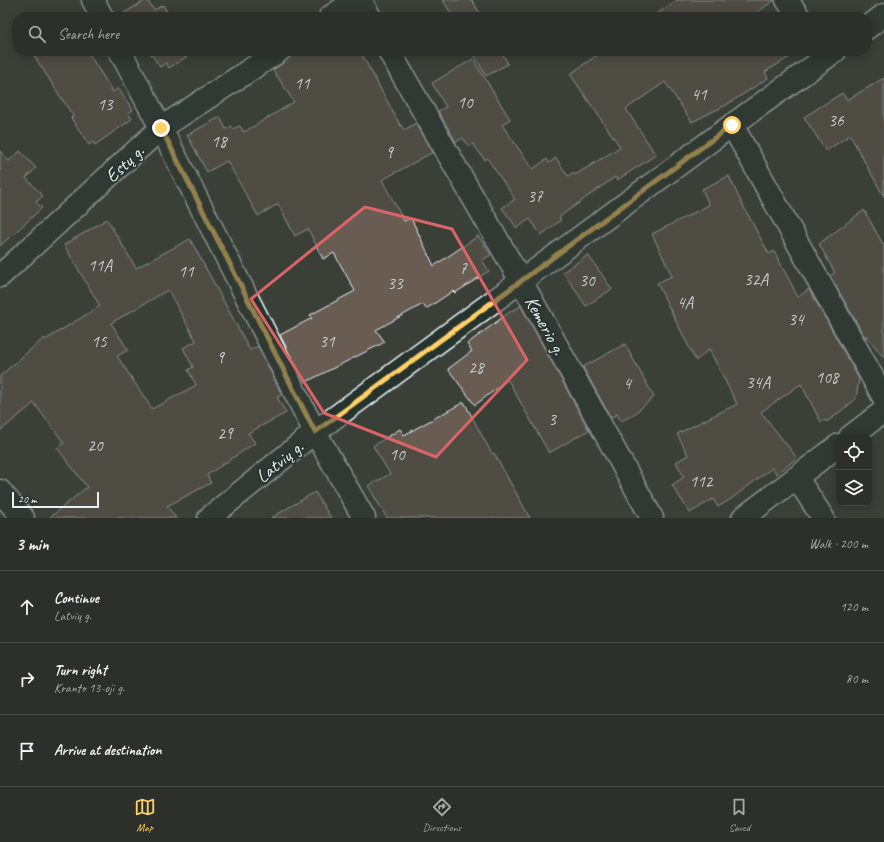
<!DOCTYPE html>
<meta charset="utf-8">
<style>
:root{--surface:#2c2f2a;--page:#383b36;--text:#f1f3f6;--muted:#a6a9a8;--line:#484a47;--accent:#ffd166}
body{margin:0;font-family:Caveat,sans-serif;background:var(--page);color:var(--text)}
.controls{position:absolute;right:12px;bottom:12px;display:grid;overflow:hidden;border-radius:8px;box-shadow:0 2px 10px #0003}
.controls button{width:36px;height:36px;display:grid;place-items:center;padding:0;border:0;border-bottom:1px solid var(--line);background:var(--surface);color:var(--text);font:20px sans-serif}
.scale{position:absolute;left:12px;bottom:10px;width:87px;box-sizing:border-box;padding-left:4px;border:2px solid #e8f1f8;border-top:0;font-size:11px;line-height:14px;white-space:nowrap;color:#e8f1f8;-webkit-text-stroke:3px #26332d;paint-order:stroke}
.stop{position:absolute;width:12px;height:12px;margin:-9px;border:3px solid #ffd166;border-radius:50%;background:#fff}
.stop.end{background:#ffd166;border-color:#fff;box-shadow:0 1px 4px #0008}
.list{margin:0;padding:0;list-style:none}
h2{display:flex;justify-content:space-between;align-items:center;height:52px;margin:0;padding:0 16px;font-size:17px}
h2 small{font-size:13px;font-weight:400;color:var(--muted)}
.list li{display:grid;grid-template-columns:26px 1fr auto;gap:12px;align-items:center;box-sizing:border-box;height:72px;padding:0 16px;border-top:1px solid var(--line)}
.list b{display:block;font-size:15px;white-space:nowrap}
.list p{margin:0;font-size:13px;white-space:nowrap;color:var(--muted)}
.list em{font-size:13px;font-style:normal;color:var(--muted)}
.icon{flex:none;width:22px;height:22px;fill:none;stroke:currentColor;stroke-width:2;stroke-linecap:round;stroke-linejoin:round}
.map{position:relative;flex:none;width:884px;height:518px;overflow:hidden}
.search{position:absolute;background:var(--surface);box-shadow:0 2px 10px #0003;left:12px;right:12px;top:12px;height:44px;display:flex;align-items:center;gap:10px;box-sizing:border-box;padding:0 14px;border-radius:16px;color:var(--muted);font-size:15px}
.sheet{height:268px;background:var(--surface)}
nav{display:flex;justify-content:space-around;align-items:center;box-sizing:border-box;height:56px;border-top:1px solid var(--line);background:var(--surface);font-size:11px;color:var(--muted)}
nav a{display:grid;justify-items:center;gap:2px}
nav .on{color:var(--accent)}
.map>svg:first-child{display:block}
.building{fill:#675c53;stroke:#e8f1f8;fill-rule:evenodd}
.lines{fill:none;stroke-linecap:round;stroke-linejoin:round}
.minor-casing{stroke:#e8f1f8;stroke-width:25}
.minor{stroke:#26332d;stroke-width:22}
.route{stroke:#ffd166;stroke-width:5}
.marked{fill:none;stroke:#db6466;stroke-width:3;stroke-linejoin:round}
.labels{text-anchor:middle;stroke-width:3.5;stroke-linejoin:round;paint-order:stroke}
.number-label{font-size:17px;fill:#c8cccf}
.street-label{font-size:19px;fill:#e8f1f8;stroke:#26332d}
</style>
<div class="map">
<svg width="884" height="518" viewBox="0 0 884 518">
<rect width="100%" height="100%" fill="#3a3f38"/>
<filter id="ink" filterUnits="userSpaceOnUse"><feTurbulence type="fractalNoise" baseFrequency=".025" numOctaves="2"/><feDisplacementMap in="SourceGraphic" scale="8" xChannelSelector="R" yChannelSelector="G"/><feConvolveMatrix kernelMatrix="1 2 1 2 8 2 1 2 1" color-interpolation-filters="sRGB"/></filter>
<g filter="url(#ink)">
<g class="building">
<polygon points="146,0 147,0 154,10 163,5 170,17 127,17 124,13"/>
<polygon points="443,0 472,0 482,17 453,17"/>
<polygon points="677,0 775,0 750,17 652,17"/>
<polygon points="31,51 87,51 113,92 118,88 133,110 128,113 132,119 95,145 93,142 89,145 71,118 73,116"/>
<polygon points="149,51 189,51 191,54 169,68 166,63 160,67"/>
<polygon points="299,51 360,51 400,125 401,125 404,130 416,123 433,152 382,180 404,221 411,218 434,266 478,236 491,255 482,260 489,271 455,293 453,291 426,309 423,304 376,330 385,342 304,383 280,335 312,318 310,315 355,291 334,253 323,259 308,229 295,236 278,204 258,216 227,161 207,172 187,135 220,117 226,129 231,126 233,129 240,126 244,132 294,102 273,70 286,61 290,57"/>
<polygon points="472,51 501,51 508,64 486,76"/>
<polygon points="603,51 800,51 765,72 768,78 728,104 692,122 665,82 626,109 656,155 617,180 615,177 559,217 561,220 541,235 530,219 517,228 502,208 515,199 487,158 485,160 473,144 469,147 463,138 456,142 438,111 446,107 432,83 473,59 510,119 502,125 533,169 547,159 549,163 556,158 568,176 573,172 575,175 620,147 570,74"/>
<polygon points="884,78 884,197 850,135 826,151 804,117 842,93 847,100"/>
<polygon points="0,151 9,161 20,151 36,168 26,178 43,196 36,202 42,208 0,246"/>
<polygon points="729,176 740,200 769,254 774,251 798,297 809,289 859,379 856,399 827,422 826,420 821,422 801,384 761,412 797,458 777,474 772,468 731,499 718,507 713,499 690,513 672,485 684,477 676,462 688,455 677,434 737,404 709,349 696,361 657,283 672,276 652,234 709,205 702,189"/>
<polygon points="864,210 884,246 884,358 866,335 866,339 830,276 835,273 819,244"/>
<path d="M107,219L136,268L190,239L250,350L258,346L282,395L277,397L286,413L248,433L255,443L207,475L211,483L167,506L176,518H49L87,487L57,448L64,443L34,403L0,431V376L44,338L45,340L100,306L64,245ZM168,290L196,341L183,348L193,367L188,370L196,385L152,409L117,356L128,350L111,323Z"/>
<polygon points="588,255 612,289 586,306 563,272"/>
<polygon points="521,306 589,430 549,453 508,380 475,405 448,369 472,351 467,344 511,311"/>
<polygon points="625,344 654,397 633,415 621,421 617,414 611,418 583,367"/>
<polygon points="464,402 492,454 494,453 530,518 387,518 368,486 390,474 373,446 400,429 404,435"/>
<polygon points="315,492 331,518 271,518"/>
</g>
<g class="lines">
<defs>
<g id="minor">
<polyline points="93,0 102,17"/>
<polyline points="360,0 370,17"/>
<polyline points="787,0 799,17"/>
<polyline points="330,17 356,0"/>
<polyline points="867,28 884,15"/>
<polyline points="120,51 161,128 315,432 364,518"/>
<polyline points="389,51 521,281 652,518"/>
<polyline points="732,125 884,398"/>
<polyline points="0,276 161,128 279,51"/>
<polyline points="850,437 884,411"/>
<polyline points="797,478 823,518"/>
<polyline points="0,491 23,518"/>
<polyline points="209,518 315,432 521,281 732,125 835,51"/>
<polyline points="743,518 839,445"/>
</g>
</defs>
<use href="#minor" class="minor-casing"/>
<use href="#minor" class="minor"/>
</g>
</g>
<g class="lines" filter="url(#ink)">
<polyline class="route" points="161,128 315,432 521,281 732,125"/>
</g>
<path d="M0 0H884V518H0ZM365,207L452,229L527,360L436,457L324,413L251,299Z" fill="#3a3f38" fill-opacity=".55" fill-rule="evenodd"/>
<path class="marked" d="M365,207L452,229L527,360L436,457L324,413L251,299Z"/>
<g class="labels">
<g class="number-label">
<text x="302" y="89">11</text>
<text x="699" y="100">41</text>
<text x="465" y="108">10</text>
<text x="105" y="110">13</text>
<text x="836" y="126">36</text>
<text x="219" y="147">18</text>
<text x="389" y="158">9</text>
<text x="535" y="202">37</text>
<text x="100" y="271">11A</text>
<text x="463" y="274">7</text>
<text x="186" y="277">11</text>
<text x="756" y="285">32A</text>
<text x="587" y="286">30</text>
<text x="395" y="289">33</text>
<text x="685" y="308">4A</text>
<text x="796" y="325">34</text>
<text x="99" y="347">15</text>
<text x="327" y="347">31</text>
<text x="220" y="363">9</text>
<text x="476" y="373">28</text>
<text x="827" y="383">108</text>
<text x="758" y="388">34A</text>
<text x="627" y="389">4</text>
<text x="552" y="425">3</text>
<text x="225" y="439">29</text>
<text x="95" y="451">20</text>
<text x="397" y="460">10</text>
<text x="701" y="487">112</text>
</g>
<g class="street-label">
<text transform="translate(124 163) rotate(-43)" y="7">Estų g.</text>
<text transform="translate(546 325) rotate(61)" y="7">Kemerio g.</text>
<text transform="translate(279 461) rotate(-39)" y="7">Latvių g.</text>
</g>
</g>
</svg>
<div class="controls">
<button><svg class="icon" aria-label="locate" viewBox="0 0 24 24"><circle cx="12" cy="12" r="6"/><path d="M12 2v4M12 18v4M2 12h4M18 12h4"/></svg></button>
<button><svg class="icon" aria-label="layers" viewBox="0 0 24 24"><path d="M12 4l9 5-9 5-9-5zM3 14l9 5 9-5"/></svg></button>
</div>
<div class="scale">20 m</div>
<div class="stop" style="left:732px;top:125px"></div>
<div class="stop end" style="left:161px;top:128px"></div>
<div class="search"><svg class="icon" aria-label="search" viewBox="0 0 24 24"><circle cx="10" cy="10" r="6"/><path d="M15 15l6 6"/></svg>Search here</div>
</div>
<section class="sheet">
<h2>3 min<small>Walk · 200 m</small></h2>
<ul class="list">
<li><svg class="icon" aria-label="ahead" viewBox="0 0 24 24"><path d="M12 20V5M6 11l6-6 6 6"/></svg><div><b>Continue</b><p>Latvių g.</p></div><em>120 m</em></li>
<li><svg class="icon" aria-label="right" viewBox="0 0 24 24"><path d="M7 20v-9h11M14 6l5 5-5 5"/></svg><div><b>Turn right</b><p>Kranto 13-oji g.</p></div><em>80 m</em></li>
<li><svg class="icon" aria-label="arrive" viewBox="0 0 24 24"><path d="M6 21V4h12l-3 4 3 4H6"/></svg><div><b>Arrive at destination</b></div></li>
</ul>
</section>
<nav>
<a class="on"><svg class="icon" aria-label="map" viewBox="0 0 24 24"><path d="M3 6l6-2 6 2 6-2v14l-6 2-6-2-6 2zM9 4v14M15 6v14"/></svg>Map</a>
<a><svg class="icon" aria-label="directions" viewBox="0 0 24 24"><path d="M12 3l9 9-9 9-9-9zM9 14v-3h6M13 9l2 2-2 2"/></svg>Directions</a>
<a><svg class="icon" aria-label="saved" viewBox="0 0 24 24"><path d="M7 4h10v16l-5-4-5 4z"/></svg>Saved</a>
</nav>
